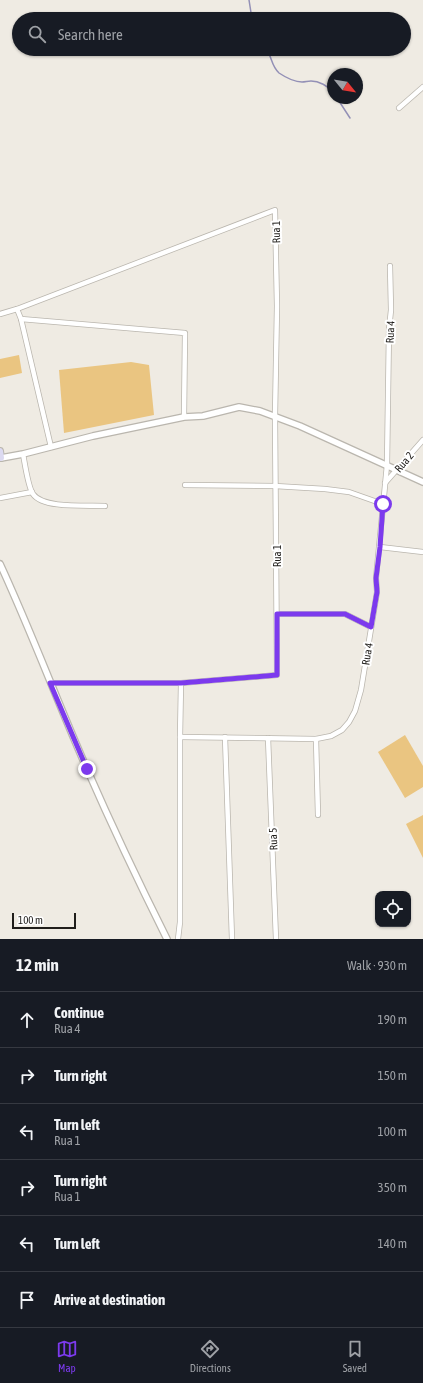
<!DOCTYPE html>
<meta charset="utf-8">
<style>
:root{--surface:#171b24;--page:#242831;--text:#f1f3f6;--muted:#9ea1a6;--line:#363941;--accent:#7c3aed}
body{margin:0;font-family:"Asap Condensed",sans-serif;background:var(--page);color:var(--text)}
.controls{position:absolute;right:12px;bottom:12px;display:grid;overflow:hidden;border-radius:8px;box-shadow:0 1px 3px #0004}
.controls button{width:36px;height:36px;display:grid;place-items:center;padding:0;border:0;border-bottom:1px solid var(--line);background:var(--surface);color:var(--text);font:20px sans-serif}
.compass{position:absolute;left:327px;top:68px;width:36px;height:36px;border-radius:50%;background:var(--surface);box-shadow:0 1px 3px #0004;rotate:120deg}
.scale{position:absolute;left:12px;bottom:10px;width:64px;box-sizing:border-box;padding-left:4px;border:2px solid #201e1b;border-top:0;font-size:11px;line-height:14px;white-space:nowrap;color:#201e1b;-webkit-text-stroke:3px #fff;paint-order:stroke}
.stop{position:absolute;width:12px;height:12px;margin:-9px;border:3px solid #7c3aed;border-radius:50%;background:#fff}
.stop.end{background:#7c3aed;border-color:#fff;box-shadow:0 1px 4px #0008}
.list{margin:0;padding:0;list-style:none}
h2{display:flex;justify-content:space-between;align-items:center;height:52px;margin:0;padding:0 16px;font-size:17px}
h2 small{font-size:13px;font-weight:400;color:var(--muted)}
.list li{display:grid;grid-template-columns:26px 1fr auto;gap:12px;align-items:center;box-sizing:border-box;height:56px;padding:0 16px;border-top:1px solid var(--line)}
.list b{display:block;font-size:15px;white-space:nowrap}
.list p{margin:0;font-size:13px;white-space:nowrap;color:var(--muted)}
.list em{font-size:13px;font-style:normal;color:var(--muted)}
.icon{flex:none;width:22px;height:22px;fill:none;stroke:currentColor;stroke-width:2;stroke-linecap:round;stroke-linejoin:round}
.map{position:relative;flex:none;width:423px;height:939px;overflow:hidden}
.search{position:absolute;background:var(--surface);box-shadow:0 1px 3px #0004;left:12px;right:12px;top:12px;height:44px;display:flex;align-items:center;gap:10px;box-sizing:border-box;padding:0 14px;border-radius:22px;color:var(--muted);font-size:15px}
.sheet{height:388px;background:var(--surface)}
nav{display:flex;justify-content:space-around;align-items:center;box-sizing:border-box;height:56px;border-top:1px solid var(--line);background:var(--surface);font-size:11px;color:var(--muted)}
nav a{display:grid;justify-items:center;gap:2px}
nav .on{color:var(--accent)}
.map>svg:first-child{display:block}
.green{fill:#eac581}
.lines{fill:none;stroke-linecap:round;stroke-linejoin:round}
.stream{stroke:#9390b6;stroke-width:1.5}
.minor-casing{stroke:#bab6ae;stroke-width:6}
.tertiary-casing{stroke:#bab6ae;stroke-width:8}
.secondary-casing{stroke:#bab6ae;stroke-width:8}
.minor{stroke:#fff;stroke-width:4.5}
.tertiary{stroke:#fff;stroke-width:5.5}
.secondary{stroke:#dcdaf1;stroke-width:6}
.route{stroke:#7c3aed;stroke-width:5}
.labels{text-anchor:middle;stroke-width:4;stroke-linejoin:round;paint-order:stroke}
.street-label{font-size:11px;fill:#201e1b;stroke:#fff}
</style>
<div class="map">
<svg width="423" height="939" viewBox="0 0 423 939">
<rect width="100%" height="100%" fill="#efebe3"/>
<g class="green">
<polygon points="19,355 22,373 0,378 0,359"/>
<polygon points="131,362 149,365 154,415 64,433 59,370"/>
<polygon points="405,735 423,766 423,787 405,798 378,752"/>
<polygon points="423,815 423,858 406,824"/>
</g>
<g class="lines">
<g class="stream">
<polyline points="249,0 252,19"/>
<path d="M266,49C272,56 271,66 279,73C285,77 295,82 302,82C305,82 308,81 311,81C319,81 328,86 333,92"/>
<polyline points="337,98 350,118"/>
</g>
<defs>
<g id="minor">
<polyline points="399,108 423,87"/>
<polyline points="17,309 21,319 51,447"/>
<polyline points="0,314 17,309 275,210 277,306 275,416 277,675 181,683 50,683"/>
<polyline points="21,319 185,333 184,417"/>
<path d="M23,454C25,464 28,487 33,494C43,509 88,505 105,506"/>
<polyline points="385,483 423,440"/>
<polyline points="185,485 275,486 325,489 349,492 383,504"/>
<polyline points="0,498 32,492"/>
<polyline points="380,547 423,552"/>
<polyline points="277,614 345,614 371,627"/>
<polyline points="180,737 316,739 331,736 342,730 349,722 355,711 361,690 377,592 376,578 387,465 389,329 391,310 390,266"/>
<polyline points="225,737 232,939"/>
<polyline points="268,738 276,939"/>
<polyline points="316,739 318,815"/>
<polyline points="178,939 180,922 180,737 181,683"/>
</g>
<g id="tertiary">
<polyline points="1,458 23,454 93,436 184,417 203,416 239,407 260,411 300,426 423,482"/>
<path d="M0,564C31,631 57,701 87,769C112,826 139,883 167,939"/>
</g>
<polyline id="secondary" points="0,451 1,458"/>
</defs>
<use href="#minor" class="minor-casing"/>
<use href="#tertiary" class="tertiary-casing"/>
<use href="#secondary" class="secondary-casing"/>
<use href="#minor" class="minor"/>
<use href="#tertiary" class="tertiary"/>
<use href="#secondary" class="secondary"/>
</g>
<g class="lines">
<polyline class="route" points="87,769 50,683 181,683 277,675 277,614 345,614 371,627 377,592 376,578 380,547 383,504"/>
</g>
<g class="labels">
<g class="street-label">
<text transform="translate(276 232) rotate(-91)" y="4">Rua 1</text>
<text transform="translate(390 332) rotate(-87)" y="4">Rua 4</text>
<text transform="translate(404 462) rotate(-50)" y="4">Rua 2</text>
<text transform="translate(277 556) rotate(-90)" y="4">Rua 1</text>
<text transform="translate(367 654) rotate(-81)" y="4">Rua 4</text>
<text transform="translate(273 839) rotate(-92)" y="4">Rua 5</text>
</g>
</g>
</svg>
<div class="controls">
<button><svg class="icon" aria-label="locate" viewBox="0 0 24 24"><circle cx="12" cy="12" r="6"/><path d="M12 2v4M12 18v4M2 12h4M18 12h4"/></svg></button>
</div>
<svg class="compass" viewBox="-18 -18 36 36"><path d="M0-13l5 13h-10z" fill="#e53935"/><path d="M0 13l5-13h-10z" fill="#9ea1a6"/></svg>
<div class="scale">100 m</div>
<div class="stop" style="left:383px;top:504px"></div>
<div class="stop end" style="left:87px;top:769px"></div>
<div class="search"><svg class="icon" aria-label="search" viewBox="0 0 24 24"><circle cx="10" cy="10" r="6"/><path d="M15 15l6 6"/></svg>Search here</div>
</div>
<section class="sheet">
<h2>12 min<small>Walk · 930 m</small></h2>
<ul class="list">
<li><svg class="icon" aria-label="ahead" viewBox="0 0 24 24"><path d="M12 20V5M6 11l6-6 6 6"/></svg><div><b>Continue</b><p>Rua 4</p></div><em>190 m</em></li>
<li><svg class="icon" aria-label="right" viewBox="0 0 24 24"><path d="M7 20v-9h11M14 6l5 5-5 5"/></svg><div><b>Turn right</b></div><em>150 m</em></li>
<li><svg class="icon" aria-label="left" viewBox="0 0 24 24"><path d="M17 20v-9H6M10 6l-5 5 5 5"/></svg><div><b>Turn left</b><p>Rua 1</p></div><em>100 m</em></li>
<li><svg class="icon" aria-label="right" viewBox="0 0 24 24"><path d="M7 20v-9h11M14 6l5 5-5 5"/></svg><div><b>Turn right</b><p>Rua 1</p></div><em>350 m</em></li>
<li><svg class="icon" aria-label="left" viewBox="0 0 24 24"><path d="M17 20v-9H6M10 6l-5 5 5 5"/></svg><div><b>Turn left</b></div><em>140 m</em></li>
<li><svg class="icon" aria-label="arrive" viewBox="0 0 24 24"><path d="M6 21V4h12l-3 4 3 4H6"/></svg><div><b>Arrive at destination</b></div></li>
</ul>
</section>
<nav>
<a class="on"><svg class="icon" aria-label="map" viewBox="0 0 24 24"><path d="M3 6l6-2 6 2 6-2v14l-6 2-6-2-6 2zM9 4v14M15 6v14"/></svg>Map</a>
<a><svg class="icon" aria-label="directions" viewBox="0 0 24 24"><path d="M12 3l9 9-9 9-9-9zM9 14v-3h6M13 9l2 2-2 2"/></svg>Directions</a>
<a><svg class="icon" aria-label="saved" viewBox="0 0 24 24"><path d="M7 4h10v16l-5-4-5 4z"/></svg>Saved</a>
</nav>
